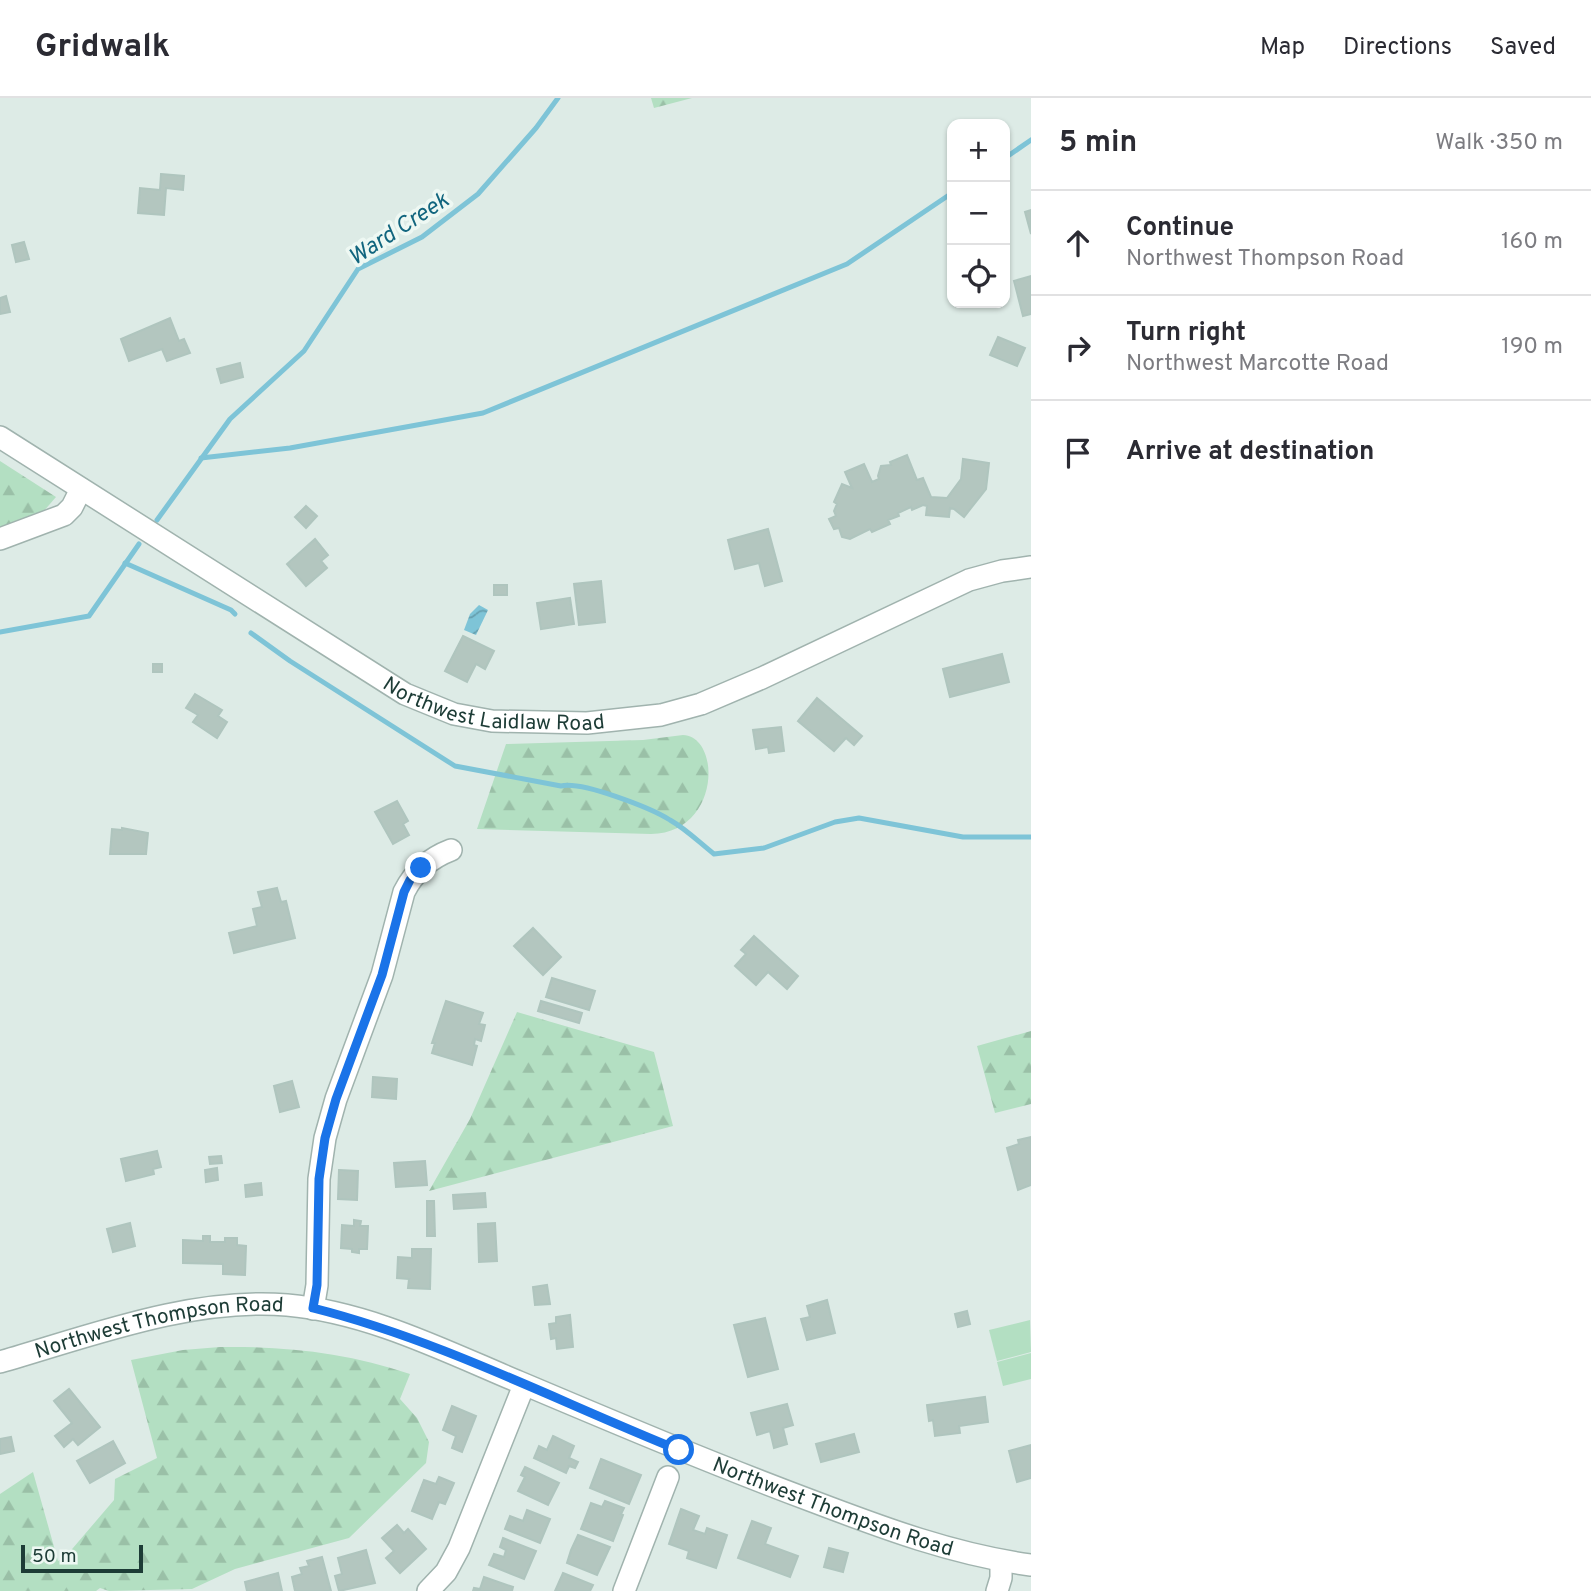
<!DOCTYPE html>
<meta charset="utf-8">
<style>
:root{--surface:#fff;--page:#f7f7f7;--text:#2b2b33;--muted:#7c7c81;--line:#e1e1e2}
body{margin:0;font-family:Overpass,sans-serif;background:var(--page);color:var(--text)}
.controls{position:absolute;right:21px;top:21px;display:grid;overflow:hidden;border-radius:14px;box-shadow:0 2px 5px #0004}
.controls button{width:63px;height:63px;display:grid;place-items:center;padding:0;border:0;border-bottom:2px solid var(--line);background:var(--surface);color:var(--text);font:35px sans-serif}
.scale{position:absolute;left:21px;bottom:18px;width:122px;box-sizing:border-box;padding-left:7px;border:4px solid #1d3c36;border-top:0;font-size:19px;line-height:24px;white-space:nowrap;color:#1d3c36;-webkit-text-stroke:5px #eef8f3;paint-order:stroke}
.stop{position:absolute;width:21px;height:21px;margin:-16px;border:5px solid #1a73e8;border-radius:50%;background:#fff}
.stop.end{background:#1a73e8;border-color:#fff;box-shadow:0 2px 7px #0008}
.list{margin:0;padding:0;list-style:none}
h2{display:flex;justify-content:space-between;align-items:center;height:91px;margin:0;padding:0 28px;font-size:30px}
h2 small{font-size:23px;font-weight:400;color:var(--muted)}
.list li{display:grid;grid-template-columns:46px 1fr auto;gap:21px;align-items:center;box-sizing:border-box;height:105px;padding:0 28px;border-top:2px solid var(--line)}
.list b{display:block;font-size:26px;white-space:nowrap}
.list p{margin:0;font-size:23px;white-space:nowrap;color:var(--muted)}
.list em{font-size:23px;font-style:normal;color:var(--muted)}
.icon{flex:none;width:38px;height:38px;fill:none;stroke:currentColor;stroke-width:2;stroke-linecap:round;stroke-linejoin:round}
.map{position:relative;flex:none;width:1031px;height:1493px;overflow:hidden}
header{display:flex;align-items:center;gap:42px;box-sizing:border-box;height:98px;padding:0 35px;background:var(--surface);border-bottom:2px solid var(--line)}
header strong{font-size:33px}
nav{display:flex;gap:38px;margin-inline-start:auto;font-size:24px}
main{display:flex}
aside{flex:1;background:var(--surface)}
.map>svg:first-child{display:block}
.green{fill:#b3dfc2}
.forest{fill:url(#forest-firs)}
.water{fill:url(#water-waves)}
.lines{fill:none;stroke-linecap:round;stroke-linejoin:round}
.stream{stroke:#7ec4d7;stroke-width:5}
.building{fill:#b3c6bf;stroke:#afc5be;stroke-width:2}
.minor-casing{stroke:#a0b3ae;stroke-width:24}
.minor{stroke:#fff;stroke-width:21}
.route{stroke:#1a73e8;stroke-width:9}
.labels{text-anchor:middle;stroke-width:7;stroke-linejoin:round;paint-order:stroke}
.street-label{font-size:21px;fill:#1d3c36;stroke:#eef8f3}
.water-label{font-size:23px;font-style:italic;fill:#11657e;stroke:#eef8f3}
</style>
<header>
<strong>Gridwalk</strong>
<nav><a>Map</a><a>Directions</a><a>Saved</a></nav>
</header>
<main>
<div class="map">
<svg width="1031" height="1493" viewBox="0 0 1031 1493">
<defs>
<pattern id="forest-firs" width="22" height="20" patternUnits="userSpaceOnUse" patternTransform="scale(1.75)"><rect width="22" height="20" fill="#b3dfc2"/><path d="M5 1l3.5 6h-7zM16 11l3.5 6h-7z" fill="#9ac0a7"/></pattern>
<pattern id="water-waves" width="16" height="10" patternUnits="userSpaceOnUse" patternTransform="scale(1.75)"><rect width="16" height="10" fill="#7ec4d7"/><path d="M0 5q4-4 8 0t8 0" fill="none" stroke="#67a0af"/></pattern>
</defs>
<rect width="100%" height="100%" fill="#ddebe6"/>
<g class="green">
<polygon points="1030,1222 1031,1254 997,1263 989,1232"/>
<polygon points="1031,1255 1031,1281 1003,1288 997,1264"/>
</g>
<g class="forest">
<polygon points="651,0 692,0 654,10"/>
<polygon points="0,363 56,399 43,414 0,433"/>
<path d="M683,637C722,639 720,735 651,736L477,731L506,646L643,642Z"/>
<polygon points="517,914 654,954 673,1028 429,1093 470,1021"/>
<polygon points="1031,933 1031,1006 995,1015 977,948"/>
<path d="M220,1249C285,1248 348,1255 410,1276L400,1301L417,1320L429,1344L426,1365L349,1440L235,1471L192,1491L109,1493L100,1490L96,1493H0V1396L33,1374L58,1463L67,1457L114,1402L115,1381L157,1360L131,1262L183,1252Z"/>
</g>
<polygon class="water" points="479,507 488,512 476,537 464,532 470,516"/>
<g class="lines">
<g class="stream">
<polyline points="1005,60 1031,42"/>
<polyline points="201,360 290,350 483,315 847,166 952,95"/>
<polyline points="157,422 230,321 304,253 358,171 422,139 478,96 536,30 558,0"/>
<polyline points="125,465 231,512 235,516"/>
<polyline points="0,534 89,518 139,446"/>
<path d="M251,535L290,563L455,668L561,688C582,683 651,710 670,722C686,731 700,745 714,756L764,750L835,724L859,720L963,739H1031"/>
</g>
</g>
<g class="building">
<polygon points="161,76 184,78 183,92 166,90 164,117 138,115 140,90 160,92"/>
<polygon points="1031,112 1031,136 1025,114"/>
<polygon points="24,144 29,161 16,164 12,147"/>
<polygon points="1031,178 1031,216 1023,218 1014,183"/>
<polygon points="6,198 10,214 0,216 0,200"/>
<polygon points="170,220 179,243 184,241 190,255 167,263 162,251 129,263 121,241"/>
<polygon points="998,239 1025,250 1017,268 990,257"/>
<polygon points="240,265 243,279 221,285 217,271"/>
<polygon points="907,357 917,382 923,380 931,399 947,400 961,381 963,361 989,365 986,391 964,419 954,411 950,410 949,419 926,417 927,408 923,407 912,412 911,409 898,415 899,418 888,422 890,426 872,434 870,431 850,441 842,439 839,430 834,431 829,421 836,418 834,413 837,406 834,404 842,386 852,390 845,374 864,366 872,384 879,381 878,378 881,368 891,367 890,364"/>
<polygon points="306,408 317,418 306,430 295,419"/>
<polygon points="768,431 782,483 765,488 759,465 735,471 728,442"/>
<polygon points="315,441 328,457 321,463 327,470 306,488 287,466"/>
<polygon points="601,483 605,524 579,527 574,486"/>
<rect x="494" y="487" width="13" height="10"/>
<polygon points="570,500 574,526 541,531 537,505"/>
<polygon points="463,538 494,553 485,571 476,566 467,584 445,573"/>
<polygon points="1002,556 1009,584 950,599 943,571"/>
<rect x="153" y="566" width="9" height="8"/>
<polygon points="195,596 222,612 218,618 227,624 217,640 193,624 198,617 186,610"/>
<polygon points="817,600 862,638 854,647 846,640 834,653 798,623"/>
<polygon points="781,629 784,653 769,655 768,649 756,651 753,632"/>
<polygon points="397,703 408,723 403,726 409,737 393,746 375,714"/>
<polygon points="122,730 148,735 146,756 110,756 112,731 122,732"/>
<polygon points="277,790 281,804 286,803 295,840 234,855 229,835 257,828 253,811 262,809 258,794"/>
<polygon points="533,830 561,859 543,877 514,848"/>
<polygon points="754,838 798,878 787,891 768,874 756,887 735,868 746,856 741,852"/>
<polygon points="552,880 595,893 589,912 546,899"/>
<polygon points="446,903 483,915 479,926 485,927 481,943 475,941 474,947 477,948 472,967 432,955 435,945 432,945"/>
<polygon points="541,903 582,915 579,925 538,913"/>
<polygon points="373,979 397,981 396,1001 372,999"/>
<polygon points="292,983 299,1009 280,1014 274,988"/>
<polygon points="1031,1039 1031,1087 1018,1092 1007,1050 1019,1046 1018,1042"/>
<polygon points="157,1053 161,1069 153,1071 154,1076 126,1083 121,1061"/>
<polygon points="221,1058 222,1065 210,1066 209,1059"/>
<polygon points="425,1063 427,1087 396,1089 394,1065"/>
<polygon points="217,1070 218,1082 206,1084 205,1072"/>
<polygon points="339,1072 358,1073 357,1102 338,1101"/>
<polygon points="261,1085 262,1097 246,1099 245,1087"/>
<polygon points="485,1095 486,1109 454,1111 453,1097"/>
<polygon points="427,1103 434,1103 435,1138 427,1138"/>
<polygon points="354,1122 361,1123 360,1128 368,1128 367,1151 359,1151 359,1155 352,1154 352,1151 341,1150 342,1127 354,1128"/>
<polygon points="130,1125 135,1148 113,1154 107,1131"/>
<polygon points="495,1125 497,1163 479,1164 478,1126"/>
<polygon points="203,1138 210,1138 210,1144 225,1144 225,1140 237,1140 237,1147 246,1148 245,1177 223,1176 223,1166 183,1165 183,1142 203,1143"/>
<polygon points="412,1151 431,1151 430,1191 408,1190 409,1181 397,1180 398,1159 412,1160"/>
<polygon points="547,1187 550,1206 535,1207 533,1189"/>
<polygon points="827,1202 835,1235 807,1242 801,1221 810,1219 807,1208"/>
<polygon points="967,1213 970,1226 958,1229 955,1216"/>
<polygon points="570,1217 573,1249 557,1251 556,1240 551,1241 549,1226 556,1225 556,1219"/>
<polygon points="765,1220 778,1271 748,1279 734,1227"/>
<polygon points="69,1291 100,1329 78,1347 73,1341 64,1349 55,1338 72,1325 54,1303"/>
<polygon points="985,1299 988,1324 959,1328 960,1335 935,1338 933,1322 929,1323 927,1307"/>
<polygon points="787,1306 793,1327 783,1330 787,1346 774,1350 770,1333 757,1337 751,1315"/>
<polygon points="452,1308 476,1318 462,1354 452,1350 456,1338 443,1332"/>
<polygon points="854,1336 859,1354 821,1364 816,1346"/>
<polygon points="553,1338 574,1348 569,1360 578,1364 575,1370 569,1368 566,1375 534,1360 539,1348 547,1352"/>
<polygon points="11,1339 14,1353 0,1356 0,1341"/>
<polygon points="113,1343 125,1365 90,1385 77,1363"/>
<polygon points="1031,1347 1031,1380 1017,1384 1009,1353"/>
<polygon points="601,1361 641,1377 629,1406 590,1390"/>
<polygon points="525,1369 559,1385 548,1407 518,1393 525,1379 521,1377"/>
<polygon points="439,1379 454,1385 445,1406 439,1404 432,1421 412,1413 424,1382 436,1386"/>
<polygon points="605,1403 624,1410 621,1416 623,1417 613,1443 581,1431 591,1405 602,1409"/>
<polygon points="681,1411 699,1418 693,1432 705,1436 707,1430 727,1437 716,1470 687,1460 689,1453 669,1446"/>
<polygon points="527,1412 550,1421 540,1445 505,1431 510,1418 523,1423"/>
<polygon points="752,1423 771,1430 765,1446 798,1458 790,1479 738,1460"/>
<polygon points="397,1427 404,1435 408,1431 426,1451 400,1475 386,1460 394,1453 382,1440"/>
<polygon points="578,1437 610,1449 597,1477 567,1465 571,1452"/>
<polygon points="503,1440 536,1453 524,1481 489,1467 494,1456 504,1459 506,1452 500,1449"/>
<polygon points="829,1450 848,1455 843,1474 824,1469"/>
<polygon points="366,1452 375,1485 339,1493 335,1478 342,1476 338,1460"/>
<polygon points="322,1459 331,1493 295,1493 292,1479 302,1476 300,1470 309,1468 307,1463"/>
<polygon points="278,1475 282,1493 247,1493 245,1484"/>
<polygon points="563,1475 593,1487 590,1493 555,1493"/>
<polygon points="484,1479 513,1489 512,1493 473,1493 474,1490 480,1491"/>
</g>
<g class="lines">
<defs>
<g id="minor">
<path id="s1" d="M0,339L405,596L454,616L492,623L587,625L661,617L701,606L762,580L969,482L1002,473L1031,469"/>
<polyline points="0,441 64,417 72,409 81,391"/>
<path d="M313,1211L317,1187L319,1081L325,1040L336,1001L382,877L404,794C414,774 430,760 451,752"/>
<path id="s2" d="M0,1264C90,1238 192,1199 287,1207C368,1214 445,1253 519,1284C616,1325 713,1366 812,1403C883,1430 955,1457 1031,1467"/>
<polyline points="428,1493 446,1474 459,1450 524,1287"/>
<polyline points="624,1493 668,1379"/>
<polyline points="997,1493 1001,1480 1001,1463"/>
</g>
</defs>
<use href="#minor" class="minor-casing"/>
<use href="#minor" class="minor"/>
</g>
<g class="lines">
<path class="route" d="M421,770L410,782L404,794L382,877L336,1001L325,1040L319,1081L317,1187L313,1210C440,1242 557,1303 679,1352"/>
</g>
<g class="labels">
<g class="street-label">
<text dy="7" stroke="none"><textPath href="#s1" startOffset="570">Northwest Laidlaw Road</textPath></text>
<text dy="7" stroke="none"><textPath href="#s2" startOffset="164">Northwest Thompson Road</textPath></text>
<text dy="7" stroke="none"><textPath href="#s2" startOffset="878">Northwest Thompson Road</textPath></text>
</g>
<g class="water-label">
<text transform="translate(398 130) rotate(-33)" y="8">Ward Creek</text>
</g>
</g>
</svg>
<div class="controls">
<button>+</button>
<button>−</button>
<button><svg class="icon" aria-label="locate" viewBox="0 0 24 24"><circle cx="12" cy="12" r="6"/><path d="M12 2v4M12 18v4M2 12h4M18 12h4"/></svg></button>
</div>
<div class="scale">50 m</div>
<div class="stop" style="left:679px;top:1352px"></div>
<div class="stop end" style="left:421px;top:770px"></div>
</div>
<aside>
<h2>5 min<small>Walk · 350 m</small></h2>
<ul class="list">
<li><svg class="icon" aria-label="ahead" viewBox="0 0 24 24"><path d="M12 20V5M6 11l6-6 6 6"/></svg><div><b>Continue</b><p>Northwest Thompson Road</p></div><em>160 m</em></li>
<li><svg class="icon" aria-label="right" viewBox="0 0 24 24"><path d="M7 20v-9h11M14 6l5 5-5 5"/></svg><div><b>Turn right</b><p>Northwest Marcotte Road</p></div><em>190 m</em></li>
<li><svg class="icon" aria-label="arrive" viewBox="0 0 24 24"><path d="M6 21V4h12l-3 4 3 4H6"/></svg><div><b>Arrive at destination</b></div></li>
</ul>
</aside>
</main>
